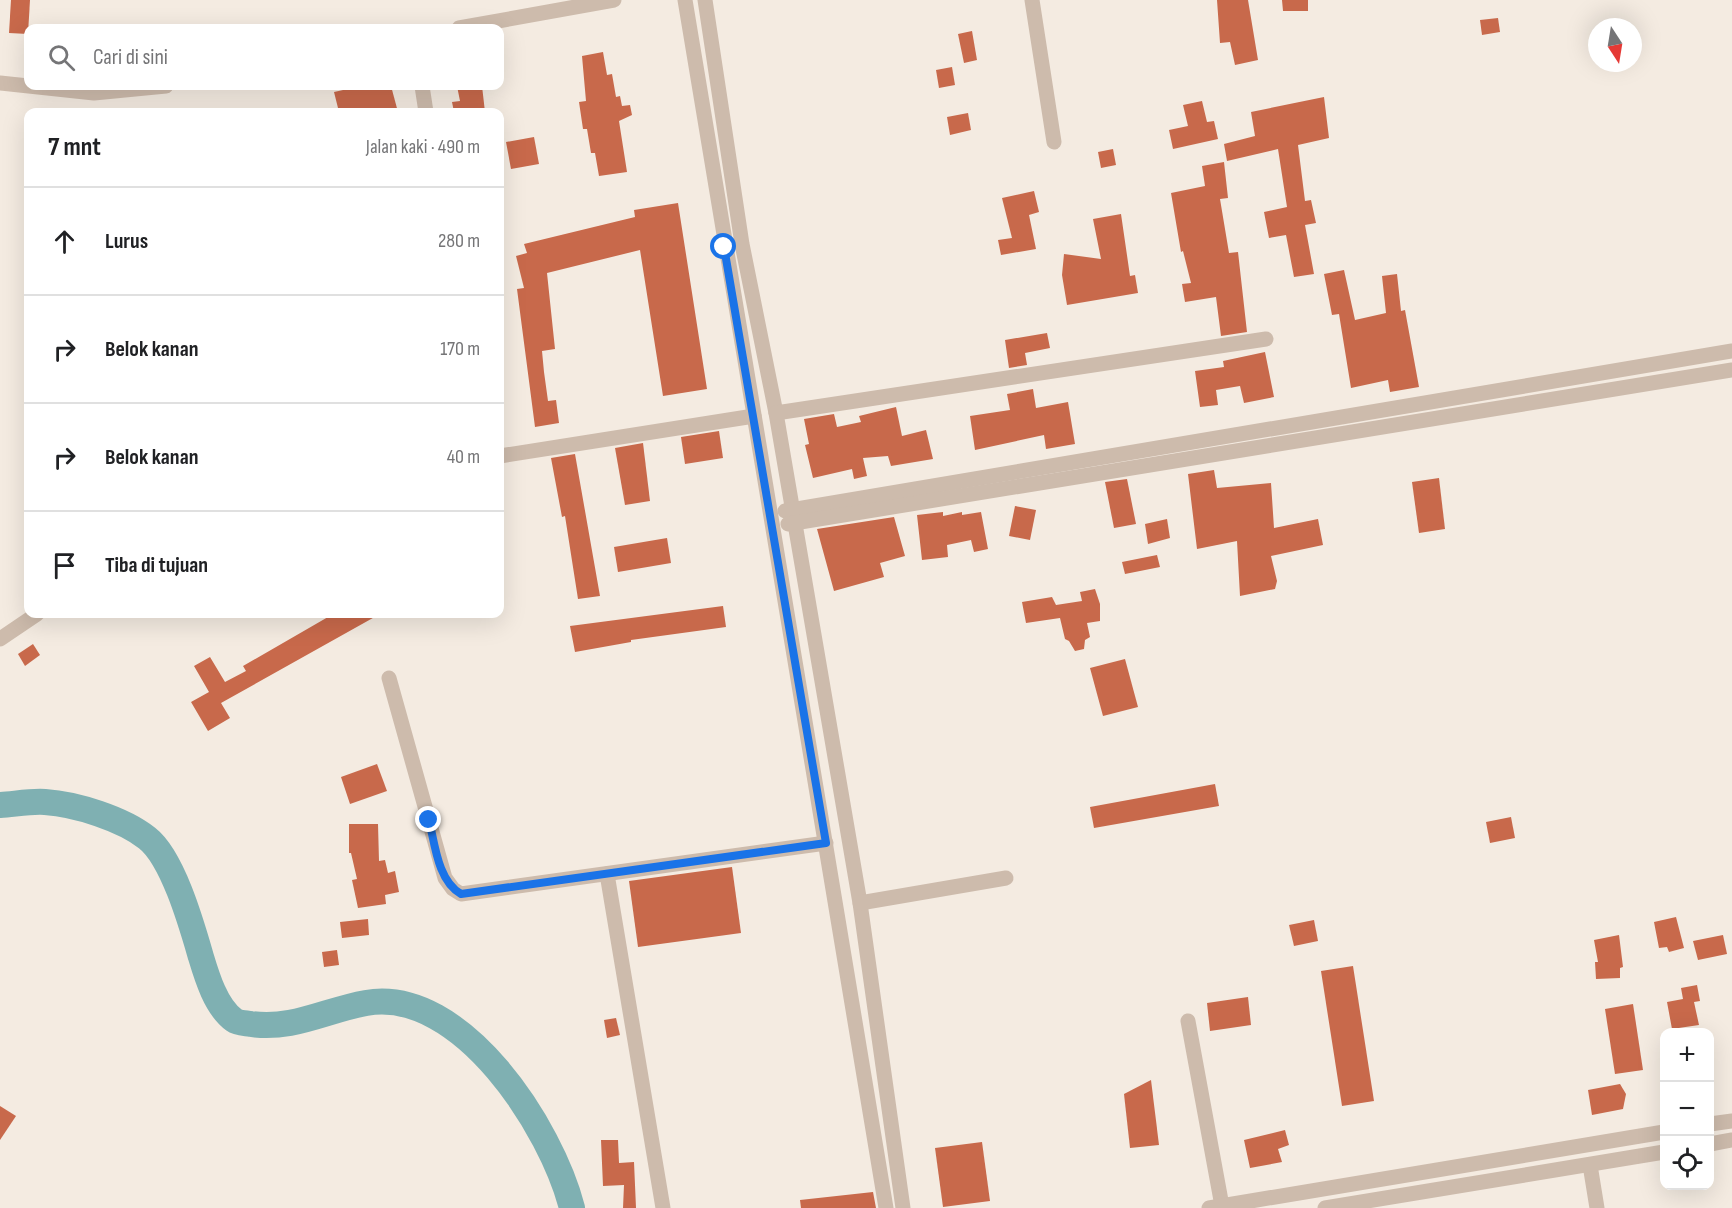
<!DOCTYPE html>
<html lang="id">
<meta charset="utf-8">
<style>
:root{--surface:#fff;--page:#f6f6f6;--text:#202124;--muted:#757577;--line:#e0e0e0}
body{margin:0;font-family:"Sofia Sans Condensed",sans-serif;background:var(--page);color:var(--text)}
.controls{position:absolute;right:18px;bottom:18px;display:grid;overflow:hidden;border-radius:12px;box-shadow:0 6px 24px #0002}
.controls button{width:54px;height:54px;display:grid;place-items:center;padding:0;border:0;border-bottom:2px solid var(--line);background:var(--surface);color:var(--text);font:30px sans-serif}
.compass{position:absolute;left:1588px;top:18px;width:54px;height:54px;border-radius:50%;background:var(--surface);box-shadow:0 6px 24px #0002;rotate:168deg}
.stop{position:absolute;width:18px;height:18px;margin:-14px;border:4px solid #1a73e8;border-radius:50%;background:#fff}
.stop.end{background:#1a73e8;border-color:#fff;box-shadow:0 2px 6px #0008}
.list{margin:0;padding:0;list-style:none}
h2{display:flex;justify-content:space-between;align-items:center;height:78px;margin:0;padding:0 24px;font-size:26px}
h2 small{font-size:20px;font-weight:400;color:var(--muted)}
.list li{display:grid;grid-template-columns:39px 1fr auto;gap:18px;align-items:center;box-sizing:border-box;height:108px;padding:0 24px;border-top:2px solid var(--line)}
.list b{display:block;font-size:22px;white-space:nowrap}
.list em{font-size:20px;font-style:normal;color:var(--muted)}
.icon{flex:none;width:33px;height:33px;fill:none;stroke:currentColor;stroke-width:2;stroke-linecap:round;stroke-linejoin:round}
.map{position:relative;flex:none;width:1732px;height:1208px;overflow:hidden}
.search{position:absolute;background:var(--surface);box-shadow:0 6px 24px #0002;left:24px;top:24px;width:480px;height:66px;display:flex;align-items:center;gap:15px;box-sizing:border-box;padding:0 21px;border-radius:12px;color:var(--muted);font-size:22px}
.panel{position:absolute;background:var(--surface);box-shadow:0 6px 24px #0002;left:24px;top:108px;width:480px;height:510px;border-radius:12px}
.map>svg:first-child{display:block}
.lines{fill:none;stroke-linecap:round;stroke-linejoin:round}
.river{stroke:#7fb0b2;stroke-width:26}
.building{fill:#c8694b}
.minor{stroke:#cdbbac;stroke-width:15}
.route{stroke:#1a73e8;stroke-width:8}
</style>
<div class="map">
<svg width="1732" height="1208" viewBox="0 0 1732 1208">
<rect width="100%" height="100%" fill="#f4ebe1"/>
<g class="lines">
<path class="river" d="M0,805C15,804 31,801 45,802C76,804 123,819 147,838C173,858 192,926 201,957C207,977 216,1007 234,1020C238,1023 245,1023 251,1024C293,1030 326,1010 366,1003C462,986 552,1129 572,1208"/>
</g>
<g class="building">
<polygon points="11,0 30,0 28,34 9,33"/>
<polygon points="1217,0 1248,0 1258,60 1235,65 1230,42 1220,43"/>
<polygon points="1282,0 1308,0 1308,11 1283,11"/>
<polygon points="1498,18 1500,32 1482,35 1480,20"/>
<polygon points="972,31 977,60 964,63 958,34"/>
<polygon points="603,52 607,75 612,74 616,97 620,96 622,106 630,105 632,115 619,121 627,172 599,176 595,153 591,153 587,129 583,129 579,102 586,101 582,56"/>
<polygon points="952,67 955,85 939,88 936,70"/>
<polygon points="361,86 391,86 398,112 339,112 334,92"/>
<polygon points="457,86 482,86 485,112 454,112 452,102 460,101"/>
<polygon points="1324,97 1329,138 1298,145 1305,201 1311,200 1316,223 1305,225 1314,274 1294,277 1286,235 1269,238 1264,212 1287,207 1278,149 1227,161 1224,144 1255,136 1251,112"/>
<polygon points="1202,101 1207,122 1214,121 1218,139 1173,149 1169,130 1188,126 1183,105"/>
<polygon points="968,113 971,130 950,135 947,117"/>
<polygon points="534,137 539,164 511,169 506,142"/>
<polygon points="1113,149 1116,165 1101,168 1098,152"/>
<polygon points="1224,162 1228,198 1220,199 1229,253 1238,252 1247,332 1221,336 1216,297 1185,302 1182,284 1191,283 1183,251 1181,252 1171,193 1205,186 1202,166"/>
<polygon points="1034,191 1039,212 1029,215 1036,249 1001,255 998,240 1012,238 1002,198"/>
<polygon points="678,203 707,389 663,396 640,250 547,273 555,349 542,351 544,372 548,401 556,400 559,423 535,427 517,289 524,288 516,256 527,253 524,244 635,217 634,210"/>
<polygon points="1121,214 1130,276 1135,275 1138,293 1067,305 1062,275 1064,254 1101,259 1093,219"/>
<polygon points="1344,270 1355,320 1386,313 1382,276 1397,274 1401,311 1405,310 1419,387 1390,392 1388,380 1351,388 1339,314 1332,315 1324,274"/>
<polygon points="1047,333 1050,348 1025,353 1027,365 1009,368 1005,340"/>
<polygon points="1265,352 1274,397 1244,403 1240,386 1216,390 1218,405 1200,407 1195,371 1224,367 1223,361"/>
<polygon points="1033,389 1036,408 1068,402 1075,444 1046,449 1044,435 975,450 970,416 1010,410 1007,394"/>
<polygon points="896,407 902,436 926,430 933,459 891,466 888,456 863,458 867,476 854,479 852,469 813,478 805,445 809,444 804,419 834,414 837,427 861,422 859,416"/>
<polygon points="719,431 723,458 685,464 681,437"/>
<polygon points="643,443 650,501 625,505 615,448"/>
<polygon points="575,454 600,596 578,599 565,516 562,517 551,458"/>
<polygon points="1214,470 1217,488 1271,483 1274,528 1318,519 1323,545 1271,556 1277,581 1275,589 1240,596 1237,541 1197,549 1188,474"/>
<polygon points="1439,478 1445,529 1419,533 1412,482"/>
<polygon points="1127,479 1136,524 1114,528 1105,482"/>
<polygon points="1015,506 1036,510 1030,540 1009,536"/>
<polygon points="943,512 943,516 962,512 962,515 981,512 988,549 974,552 971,540 947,545 948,557 922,560 917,515"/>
<polygon points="894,517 905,556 880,563 884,577 834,591 817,529"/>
<polygon points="1167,519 1170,538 1148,544 1145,524"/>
<polygon points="667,538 671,563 618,572 614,547"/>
<polygon points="1157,555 1160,567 1125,574 1122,562"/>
<polygon points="1095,589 1100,604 1100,621 1087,623 1090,637 1085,640 1084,649 1075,651 1069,641 1065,639 1060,618 1026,623 1022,602 1052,597 1056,605 1082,601 1080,592"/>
<polygon points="723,606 726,627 631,640 631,642 575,652 570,626"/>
<polygon points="326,614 380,614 221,703 230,718 208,731 191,702 209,692 194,666 210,657 225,682 246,671 243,666 328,617"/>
<polygon points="33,644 40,655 25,666 18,654"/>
<polygon points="1125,659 1138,707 1103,716 1090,668"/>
<polygon points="377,764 387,791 350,804 341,777"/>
<polygon points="1215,784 1219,806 1094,828 1090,807"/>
<polygon points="1511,817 1515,838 1490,843 1486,822"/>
<polygon points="349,824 378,824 379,861 385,860 388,873 395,871 399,892 385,895 386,904 358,908 352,880 357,879 351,853 349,853"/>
<polygon points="732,867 741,933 638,947 629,881"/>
<polygon points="1676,917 1684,948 1669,952 1667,947 1659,948 1654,922"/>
<polygon points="368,919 369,935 342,938 340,922"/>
<polygon points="1314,920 1318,941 1294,946 1289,925"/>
<polygon points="1619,935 1623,967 1620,968 1620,978 1596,979 1595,962 1598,962 1594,940"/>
<polygon points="1723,935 1727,954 1698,960 1693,941"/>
<polygon points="337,950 339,965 324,967 322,952"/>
<polygon points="1353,966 1374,1101 1342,1106 1321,971"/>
<polygon points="1697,985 1700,1001 1694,1002 1699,1025 1672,1029 1667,1002 1683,999 1681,988"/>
<polygon points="1248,997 1251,1025 1210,1031 1207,1003"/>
<polygon points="1633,1004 1643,1070 1615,1074 1605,1009"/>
<polygon points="616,1018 620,1035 607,1038 604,1020"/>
<polygon points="1151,1080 1159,1145 1130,1148 1124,1094"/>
<polygon points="1620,1084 1626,1094 1623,1109 1592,1115 1588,1090"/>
<polygon points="0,1106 16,1116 0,1140"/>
<polygon points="1285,1130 1289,1145 1278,1149 1282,1162 1250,1168 1244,1140"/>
<polygon points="601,1140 618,1140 619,1163 634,1162 636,1208 623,1208 624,1185 603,1186"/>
<polygon points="982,1142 990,1201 943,1207 935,1148"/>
<polygon points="873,1192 876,1208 801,1208 800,1200"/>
</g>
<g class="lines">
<g class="minor">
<polyline points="685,0 886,1208"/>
<polyline points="705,0 742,244 776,413 860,903 903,1208"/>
<polyline points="1032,0 1054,142"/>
<polyline points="459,28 614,0"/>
<polyline points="0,83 94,93 166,86"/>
<polyline points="422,86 426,112"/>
<polyline points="776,413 1266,339"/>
<polyline points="500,456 754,416"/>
<polyline points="785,511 1732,351"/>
<polyline points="788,524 1732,370"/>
<polyline points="0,639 37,614"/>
<polyline points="389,678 445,878 453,889 461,894 826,843"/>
<polyline points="607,874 663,1208"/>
<polyline points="860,903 1006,878"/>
<polyline points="1188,1021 1222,1206"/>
<polyline points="1710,1124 1732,1121"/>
<polyline points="1710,1144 1732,1140"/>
<polyline points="1590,1165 1597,1208"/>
<polyline points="1209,1208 1664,1132"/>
<polyline points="1325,1208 1664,1152"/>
</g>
</g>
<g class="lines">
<path class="route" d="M429,820C435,845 438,881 461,894L826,843L724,247"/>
</g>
</svg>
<div class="controls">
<button>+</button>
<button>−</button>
<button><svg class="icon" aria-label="locate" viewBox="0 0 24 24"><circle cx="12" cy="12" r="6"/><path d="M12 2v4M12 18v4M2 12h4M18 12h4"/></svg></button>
</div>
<svg class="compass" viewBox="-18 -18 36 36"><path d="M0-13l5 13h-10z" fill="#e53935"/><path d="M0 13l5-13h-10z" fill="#757577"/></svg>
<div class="stop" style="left:724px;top:247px"></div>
<div class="stop end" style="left:429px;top:820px"></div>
<div class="search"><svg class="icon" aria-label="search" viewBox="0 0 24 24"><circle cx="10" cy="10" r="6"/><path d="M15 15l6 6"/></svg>Cari di sini</div>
<section class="panel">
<h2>7 mnt<small>Jalan kaki · 490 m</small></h2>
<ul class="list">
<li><svg class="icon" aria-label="ahead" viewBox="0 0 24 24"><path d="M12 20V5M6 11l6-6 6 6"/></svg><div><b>Lurus</b></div><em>280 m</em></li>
<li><svg class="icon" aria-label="right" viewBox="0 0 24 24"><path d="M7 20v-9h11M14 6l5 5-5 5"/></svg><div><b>Belok kanan</b></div><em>170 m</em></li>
<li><svg class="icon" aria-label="right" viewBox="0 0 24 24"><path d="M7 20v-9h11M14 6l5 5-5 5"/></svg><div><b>Belok kanan</b></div><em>40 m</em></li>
<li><svg class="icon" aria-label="arrive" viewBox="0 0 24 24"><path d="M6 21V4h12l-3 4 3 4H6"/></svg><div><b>Tiba di tujuan</b></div></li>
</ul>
</section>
</div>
